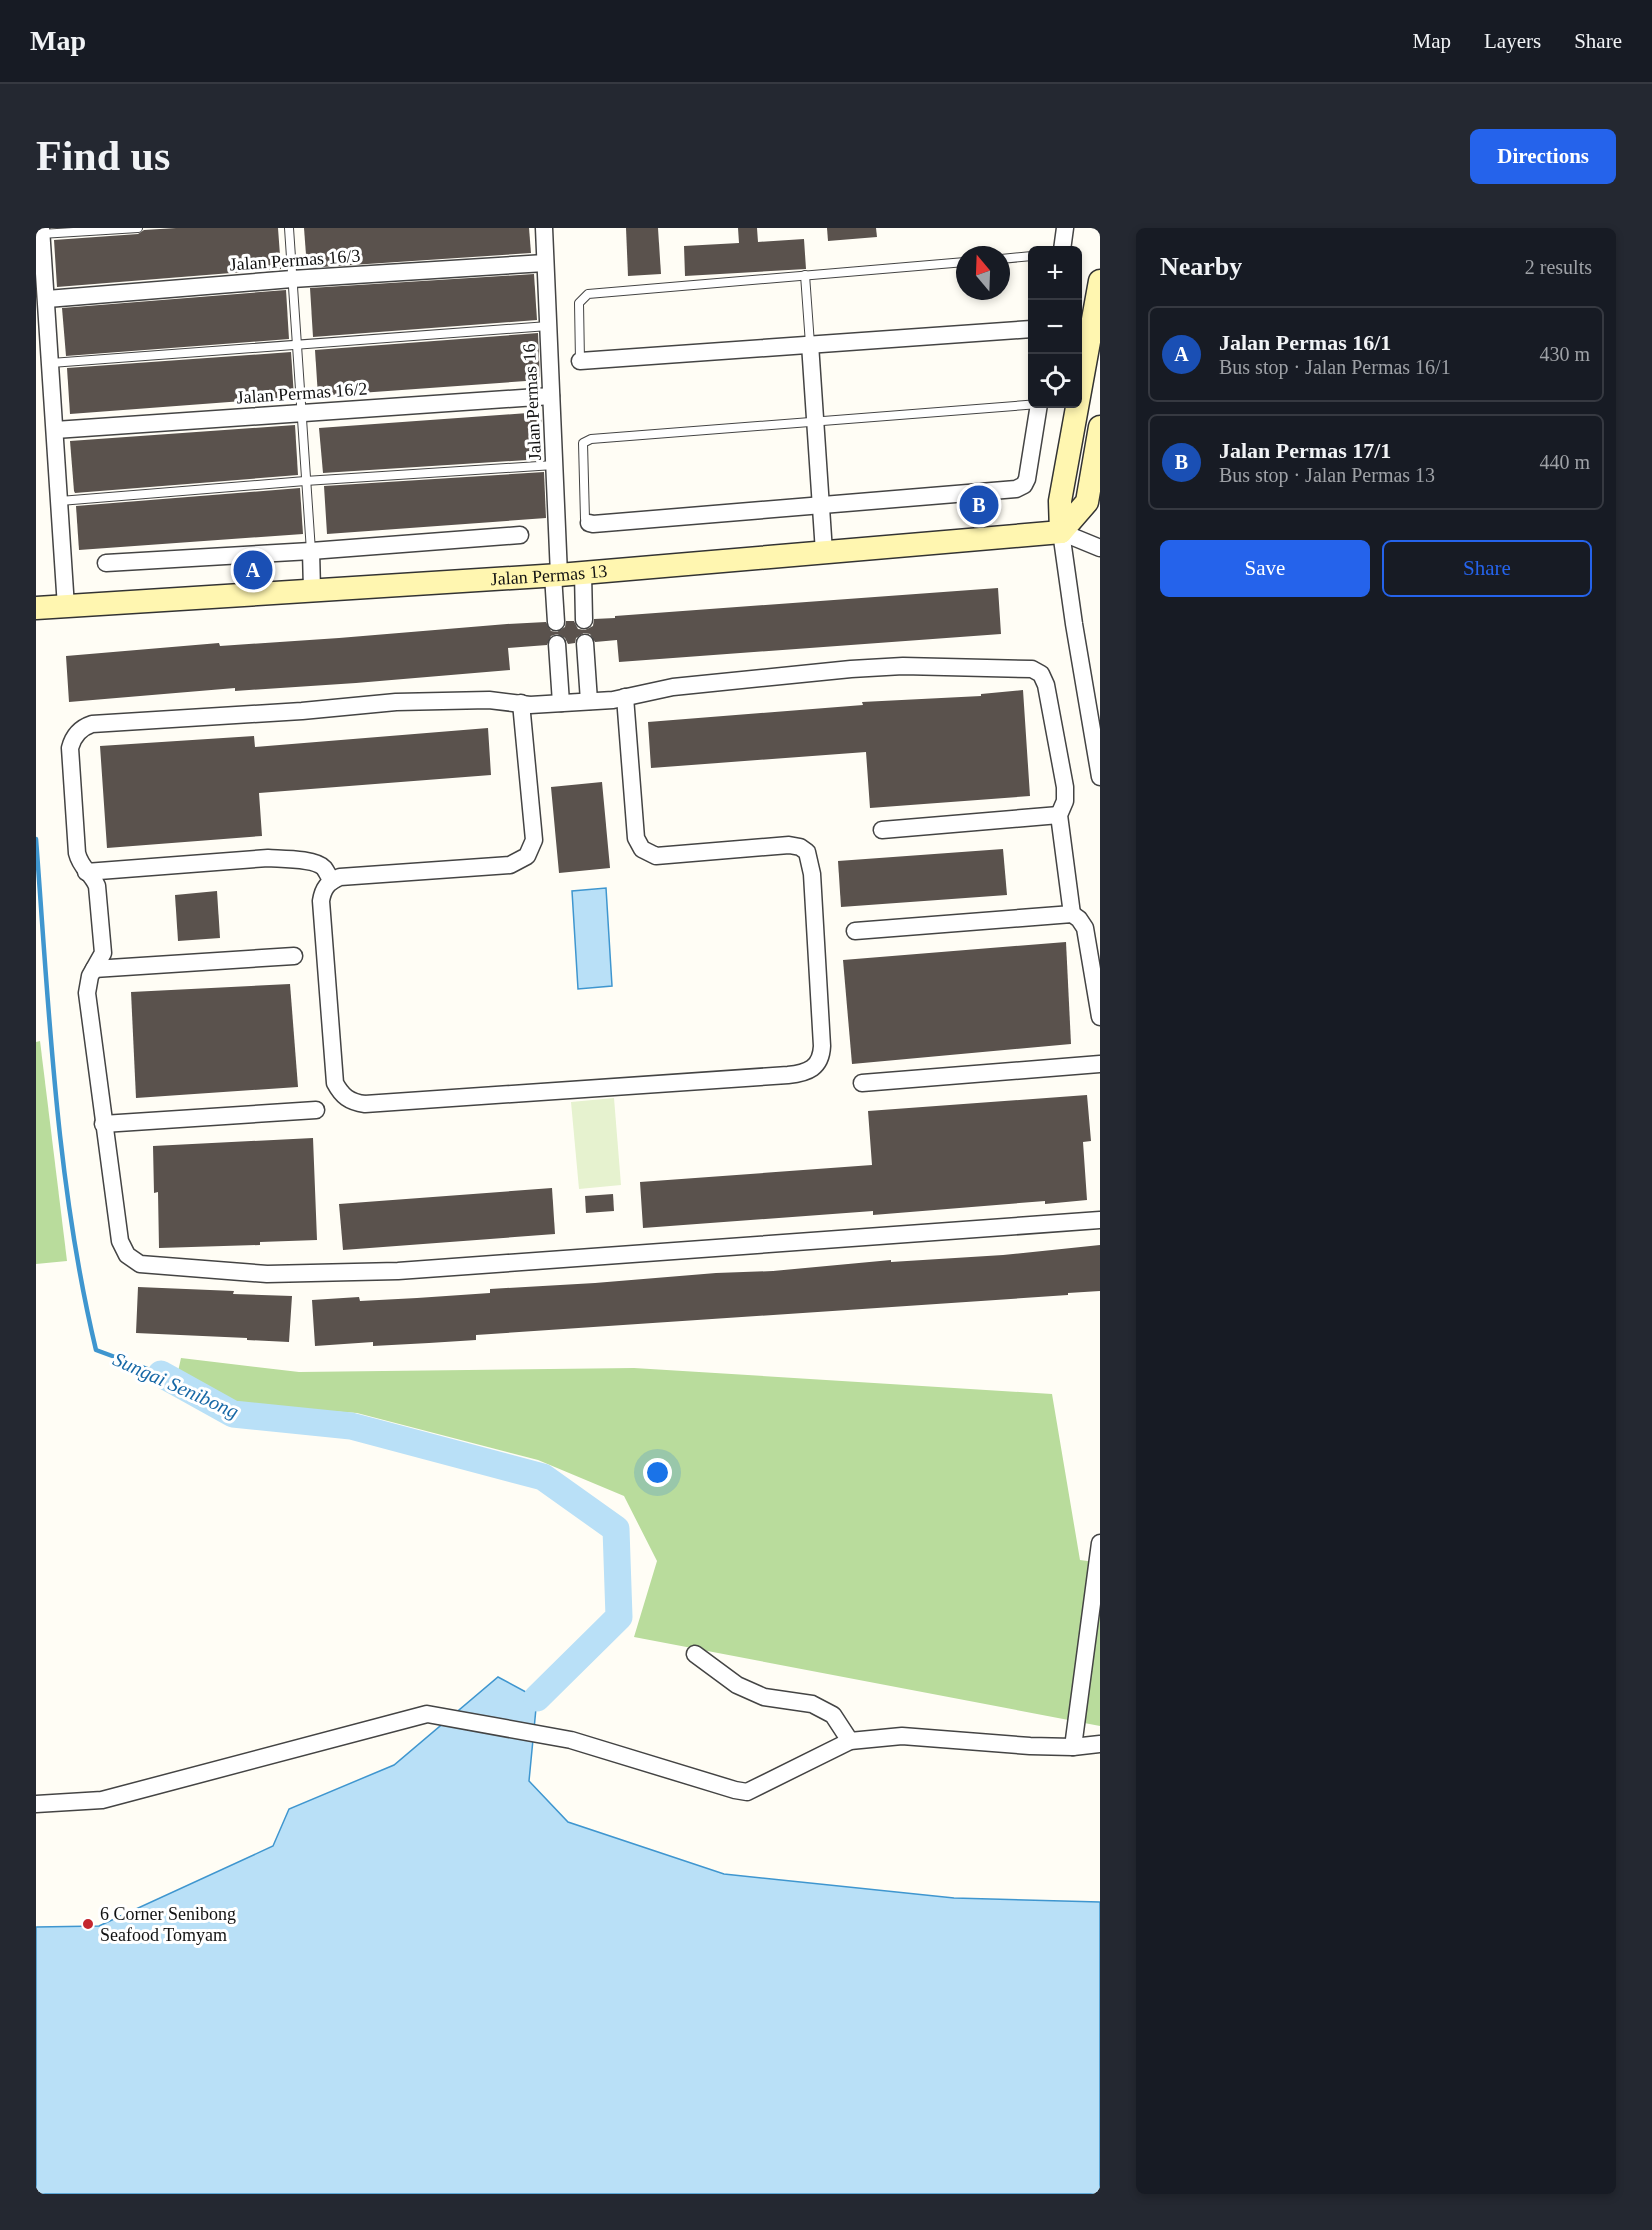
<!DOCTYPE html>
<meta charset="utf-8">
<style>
:root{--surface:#171b24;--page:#242831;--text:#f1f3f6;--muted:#9ea1a6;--line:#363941;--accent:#2563eb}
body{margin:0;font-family:Georgia,serif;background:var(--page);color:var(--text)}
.controls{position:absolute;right:18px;top:18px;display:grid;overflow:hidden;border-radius:9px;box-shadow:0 3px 9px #0003}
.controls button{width:54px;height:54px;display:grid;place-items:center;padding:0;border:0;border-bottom:2px solid var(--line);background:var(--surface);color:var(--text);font:30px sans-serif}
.compass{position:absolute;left:920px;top:18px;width:54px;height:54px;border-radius:50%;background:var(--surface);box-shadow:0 3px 9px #0003;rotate:341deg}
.you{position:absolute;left:622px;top:1245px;width:21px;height:21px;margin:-15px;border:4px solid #fff;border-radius:50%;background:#1a73e8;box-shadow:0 0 0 9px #1a73e833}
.badge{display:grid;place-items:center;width:39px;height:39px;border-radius:50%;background:var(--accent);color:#fff;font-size:20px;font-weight:700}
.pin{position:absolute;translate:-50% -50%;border:3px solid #fff;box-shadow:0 2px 6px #0006}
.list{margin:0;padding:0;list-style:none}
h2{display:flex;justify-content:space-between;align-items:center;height:78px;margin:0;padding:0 24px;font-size:26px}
h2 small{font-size:20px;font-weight:400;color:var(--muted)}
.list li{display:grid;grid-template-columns:39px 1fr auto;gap:18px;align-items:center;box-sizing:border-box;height:96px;margin:0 12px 12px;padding:0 12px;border:2px solid var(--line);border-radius:9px}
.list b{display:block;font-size:22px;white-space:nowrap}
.list p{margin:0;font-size:20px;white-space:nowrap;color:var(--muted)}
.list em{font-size:20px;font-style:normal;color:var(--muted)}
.actions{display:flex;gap:12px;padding:18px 24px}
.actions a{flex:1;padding:14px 0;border:2px solid var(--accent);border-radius:9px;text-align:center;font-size:21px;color:var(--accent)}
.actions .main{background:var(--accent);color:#fff}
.icon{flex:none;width:33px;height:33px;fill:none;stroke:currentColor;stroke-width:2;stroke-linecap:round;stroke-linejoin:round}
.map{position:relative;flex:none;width:1064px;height:1966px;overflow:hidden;border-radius:9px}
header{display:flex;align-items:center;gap:36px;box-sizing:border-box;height:84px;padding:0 30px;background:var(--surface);border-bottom:2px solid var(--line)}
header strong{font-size:28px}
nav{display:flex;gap:33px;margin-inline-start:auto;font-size:21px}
.intro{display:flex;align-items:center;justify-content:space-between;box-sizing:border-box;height:144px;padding:0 36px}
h1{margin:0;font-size:42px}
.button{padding:15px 27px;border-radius:9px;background:var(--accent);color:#fff;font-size:21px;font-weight:700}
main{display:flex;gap:36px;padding:0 36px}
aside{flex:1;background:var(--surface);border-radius:9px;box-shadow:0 3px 9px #0003}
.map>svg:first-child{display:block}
.forest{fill:#b9dc9c}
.pitch{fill:#e6f2cf}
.water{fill:#b9e0f7;stroke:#3f96cf;stroke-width:1.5}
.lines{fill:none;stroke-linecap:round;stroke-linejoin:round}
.stream{stroke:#3f96cf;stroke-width:4.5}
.river{stroke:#b9e0f7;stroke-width:27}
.building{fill:#5a524d}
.lane-casing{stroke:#444;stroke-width:10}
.street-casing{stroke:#444;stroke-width:19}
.secondary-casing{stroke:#333;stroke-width:25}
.lane{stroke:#fff;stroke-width:8}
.street{stroke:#fff;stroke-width:16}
.secondary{stroke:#fff6b0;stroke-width:22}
.poi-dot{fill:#c4262e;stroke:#fff;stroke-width:2}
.labels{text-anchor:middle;stroke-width:6;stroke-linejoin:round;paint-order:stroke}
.street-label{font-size:18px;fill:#111;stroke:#fff}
.poi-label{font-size:18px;fill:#111;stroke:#fff;text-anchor:start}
.water-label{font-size:20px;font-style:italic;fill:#1768a6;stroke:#fff}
</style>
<header>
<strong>Map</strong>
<nav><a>Map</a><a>Layers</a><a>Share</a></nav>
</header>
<div class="intro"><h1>Find us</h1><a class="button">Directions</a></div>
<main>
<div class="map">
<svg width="1064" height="1966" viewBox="0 0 1064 1966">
<rect width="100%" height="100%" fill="#fffdf5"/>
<g class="forest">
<polygon points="4,813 31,1033 0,1036 0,814"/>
<polygon points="145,1130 263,1144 598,1140 1016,1166 1044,1332 1059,1334 1064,1320 1064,1498 598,1409 621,1333 588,1268 502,1232 321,1185 199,1176 141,1148"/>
</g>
<polygon class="pitch" points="578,870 585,957 543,961 535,874"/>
<g class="water">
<polygon points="570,660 576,758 542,761 536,663"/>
<polygon points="462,1449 501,1470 493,1553 532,1594 688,1646 918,1670 1064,1674 1064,1966 0,1966 0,1699 63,1698 237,1618 253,1581 358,1537"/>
</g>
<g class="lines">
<path class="stream" d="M0,611C13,781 20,955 60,1122L125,1146"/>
<polyline class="river" points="125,1146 197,1186 315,1198 507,1249 580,1301 583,1389 501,1470"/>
</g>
<g class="building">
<polygon points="140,0 242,0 245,41 21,59 18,12 102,6 108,2"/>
<polygon points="268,0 493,0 495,25 271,40"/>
<polygon points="590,0 622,0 625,46 592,48"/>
<polygon points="702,0 721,0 722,14 768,11 770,41 649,48 648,18 703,15"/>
<polygon points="791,0 840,0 841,9 792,13"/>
<polygon points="498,46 501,92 277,109 274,60"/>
<polygon points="250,62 253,111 30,128 26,80"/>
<polygon points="502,105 504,152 282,168 279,122"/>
<polygon points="255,124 258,169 34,186 31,140"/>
<polygon points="505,184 507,231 287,245 283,200"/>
<polygon points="259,197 262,247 39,265 38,263 34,213"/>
<polygon points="508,244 510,290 291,306 288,258"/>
<polygon points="264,260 267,306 43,322 40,278"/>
<polygon points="962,360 965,406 583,434 581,412 559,414 554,406 548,405 540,410 539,415 532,416 529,410 521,406 515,408 511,417 472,420 474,442 320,455 199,463 199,460 33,474 30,428 183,415 184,418 303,410 471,396 510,394 515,403 521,404 529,399 530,393 538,393 542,401 549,402 557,398 558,391 579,390 579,388"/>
<polygon points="987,462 994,568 834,580 830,524 615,540 612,494 827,477 826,474 945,468 945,466"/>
<polygon points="452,500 455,547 223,565 226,608 71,620 64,518 218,508 219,519"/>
<polygon points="566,554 574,640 523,645 515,559"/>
<polygon points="967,621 971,667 805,679 802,633"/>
<polygon points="181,663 184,710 142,713 139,667"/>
<polygon points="1030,714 1035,816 816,836 807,732"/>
<polygon points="254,756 262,859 100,870 95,764"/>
<polygon points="1051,867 1055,913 1047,914 1051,972 1009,976 1009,973 837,987 837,983 607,1000 604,954 836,937 832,883"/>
<polygon points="277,910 281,1012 224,1014 224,1017 123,1020 122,964 118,965 117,918"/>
<polygon points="516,960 519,1006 307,1022 303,976"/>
<polygon points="577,966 578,983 550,985 549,968"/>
<polygon points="1064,1017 1064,1063 1032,1065 1032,1067 440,1107 440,1112 393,1115 337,1118 337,1114 279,1118 276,1072 323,1069 324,1073 381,1070 454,1065 454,1061 559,1055 680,1045 737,1043 855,1032 855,1034 967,1027"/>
<polygon points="102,1059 198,1063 197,1066 256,1068 253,1114 211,1112 211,1110 100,1105"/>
</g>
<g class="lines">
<defs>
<g id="lane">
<polyline points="253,0 275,323"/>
<polyline points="5,6 102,0"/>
<polyline points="965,31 996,28"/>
<polyline points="769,47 774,116"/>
<polyline points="544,133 543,75 552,66 929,34"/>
<polyline points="15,135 512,98"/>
<polyline points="24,273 269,253 518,237"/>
<polyline points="553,295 549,291 547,215 555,211 1003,176"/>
</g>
<g id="street">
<polyline points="5,0 30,379"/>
<polyline points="508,0 523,347"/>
<polyline points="1026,22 1029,0"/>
<polyline points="11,71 256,51 509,35"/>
<polyline points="774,116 788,324"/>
<polyline points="544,133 996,101"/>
<polyline points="19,202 515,168"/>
<polyline points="553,295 557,296 980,261 988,257 991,251 1003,176"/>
<polyline points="1025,304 1038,396 1064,549"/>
<polyline points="1025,304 1064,320"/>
<polyline points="275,323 276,362"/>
<polyline points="70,335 275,323 484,307"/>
<polyline points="547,345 548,392"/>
<polyline points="517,347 520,394"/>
<polyline points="549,415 553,473"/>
<polyline points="521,416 525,475"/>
<path d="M485,475L498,612L491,628L474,637L304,649C292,654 287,660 285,673L299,855C306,868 313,874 329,876L752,847C772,845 785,840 786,818L776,646L771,624L764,619L753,617L620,628L606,621L600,610L589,469"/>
<polyline points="846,602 1023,587"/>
<path d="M50,644L232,630C245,631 279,630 288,640C291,644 293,649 296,653"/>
<path d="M1036,686L1023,587L1029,573V559L1010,457L1005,446L996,441L867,438L815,441L637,459L577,472L494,477L453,472L360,474L266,483L56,496C44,500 37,508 34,520L41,625C45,641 55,644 61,658L67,725L54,748L51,765L84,1013L91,1027L104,1036L231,1046L362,1043L1064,992"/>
<polyline points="819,703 1036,686 1043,691 1049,700 1064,789"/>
<polyline points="58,741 258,728"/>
<polyline points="826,855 1064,836"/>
<polyline points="67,896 280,882"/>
<polyline points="659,1426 701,1457 728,1469 776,1476 797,1487 814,1513"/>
<polyline points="1037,1519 1064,1315"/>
<polyline points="0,1576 66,1572 391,1486 535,1512 699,1562 711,1564 814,1513 866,1508 994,1518 1037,1519 1064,1516"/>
</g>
<g id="secondary">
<polyline points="1025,304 1024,273 1064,53"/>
<polyline points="1025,304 1051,274 1064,199"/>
<path id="s1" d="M0,380L523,347L1025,304"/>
</g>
</defs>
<use href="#lane" class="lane-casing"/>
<use href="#street" class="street-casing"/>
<use href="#secondary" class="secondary-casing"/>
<use href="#lane" class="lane"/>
<use href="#street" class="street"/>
<use href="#secondary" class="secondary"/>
</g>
<circle class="poi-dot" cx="52" cy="1696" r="6"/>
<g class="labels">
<g class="street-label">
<text transform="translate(259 32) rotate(-4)" y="6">Jalan Permas 16/3</text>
<text transform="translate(266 165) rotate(-4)" y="6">Jalan Permas 16/2</text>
<text transform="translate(496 174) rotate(-93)" y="6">Jalan Permas 16</text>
<text dy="6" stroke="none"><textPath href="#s1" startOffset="514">Jalan Permas 13</textPath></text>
</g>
<g class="poi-label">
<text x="64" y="1692">6 Corner Senibong<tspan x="64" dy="21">Seafood Tomyam</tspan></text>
</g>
<g class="water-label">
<text transform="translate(140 1157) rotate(24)" y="7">Sungai Senibong</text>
</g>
</g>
</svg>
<div class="controls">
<button>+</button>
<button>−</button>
<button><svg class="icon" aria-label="locate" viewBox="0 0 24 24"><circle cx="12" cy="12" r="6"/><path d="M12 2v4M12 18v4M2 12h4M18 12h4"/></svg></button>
</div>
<svg class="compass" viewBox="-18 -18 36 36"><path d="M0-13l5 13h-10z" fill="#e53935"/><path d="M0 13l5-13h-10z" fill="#9ea1a6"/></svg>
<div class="you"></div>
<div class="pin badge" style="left:217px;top:342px;background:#1a4fb4">A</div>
<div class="pin badge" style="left:943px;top:277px;background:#1a4fb4">B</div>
</div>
<aside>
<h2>Nearby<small>2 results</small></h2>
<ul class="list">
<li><span class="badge" style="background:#1a4fb4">A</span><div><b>Jalan Permas 16/1</b><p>Bus stop · Jalan Permas 16/1</p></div><em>430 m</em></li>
<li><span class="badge" style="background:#1a4fb4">B</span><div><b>Jalan Permas 17/1</b><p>Bus stop · Jalan Permas 13</p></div><em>440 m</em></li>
</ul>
<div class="actions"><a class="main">Save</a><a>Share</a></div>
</aside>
</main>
